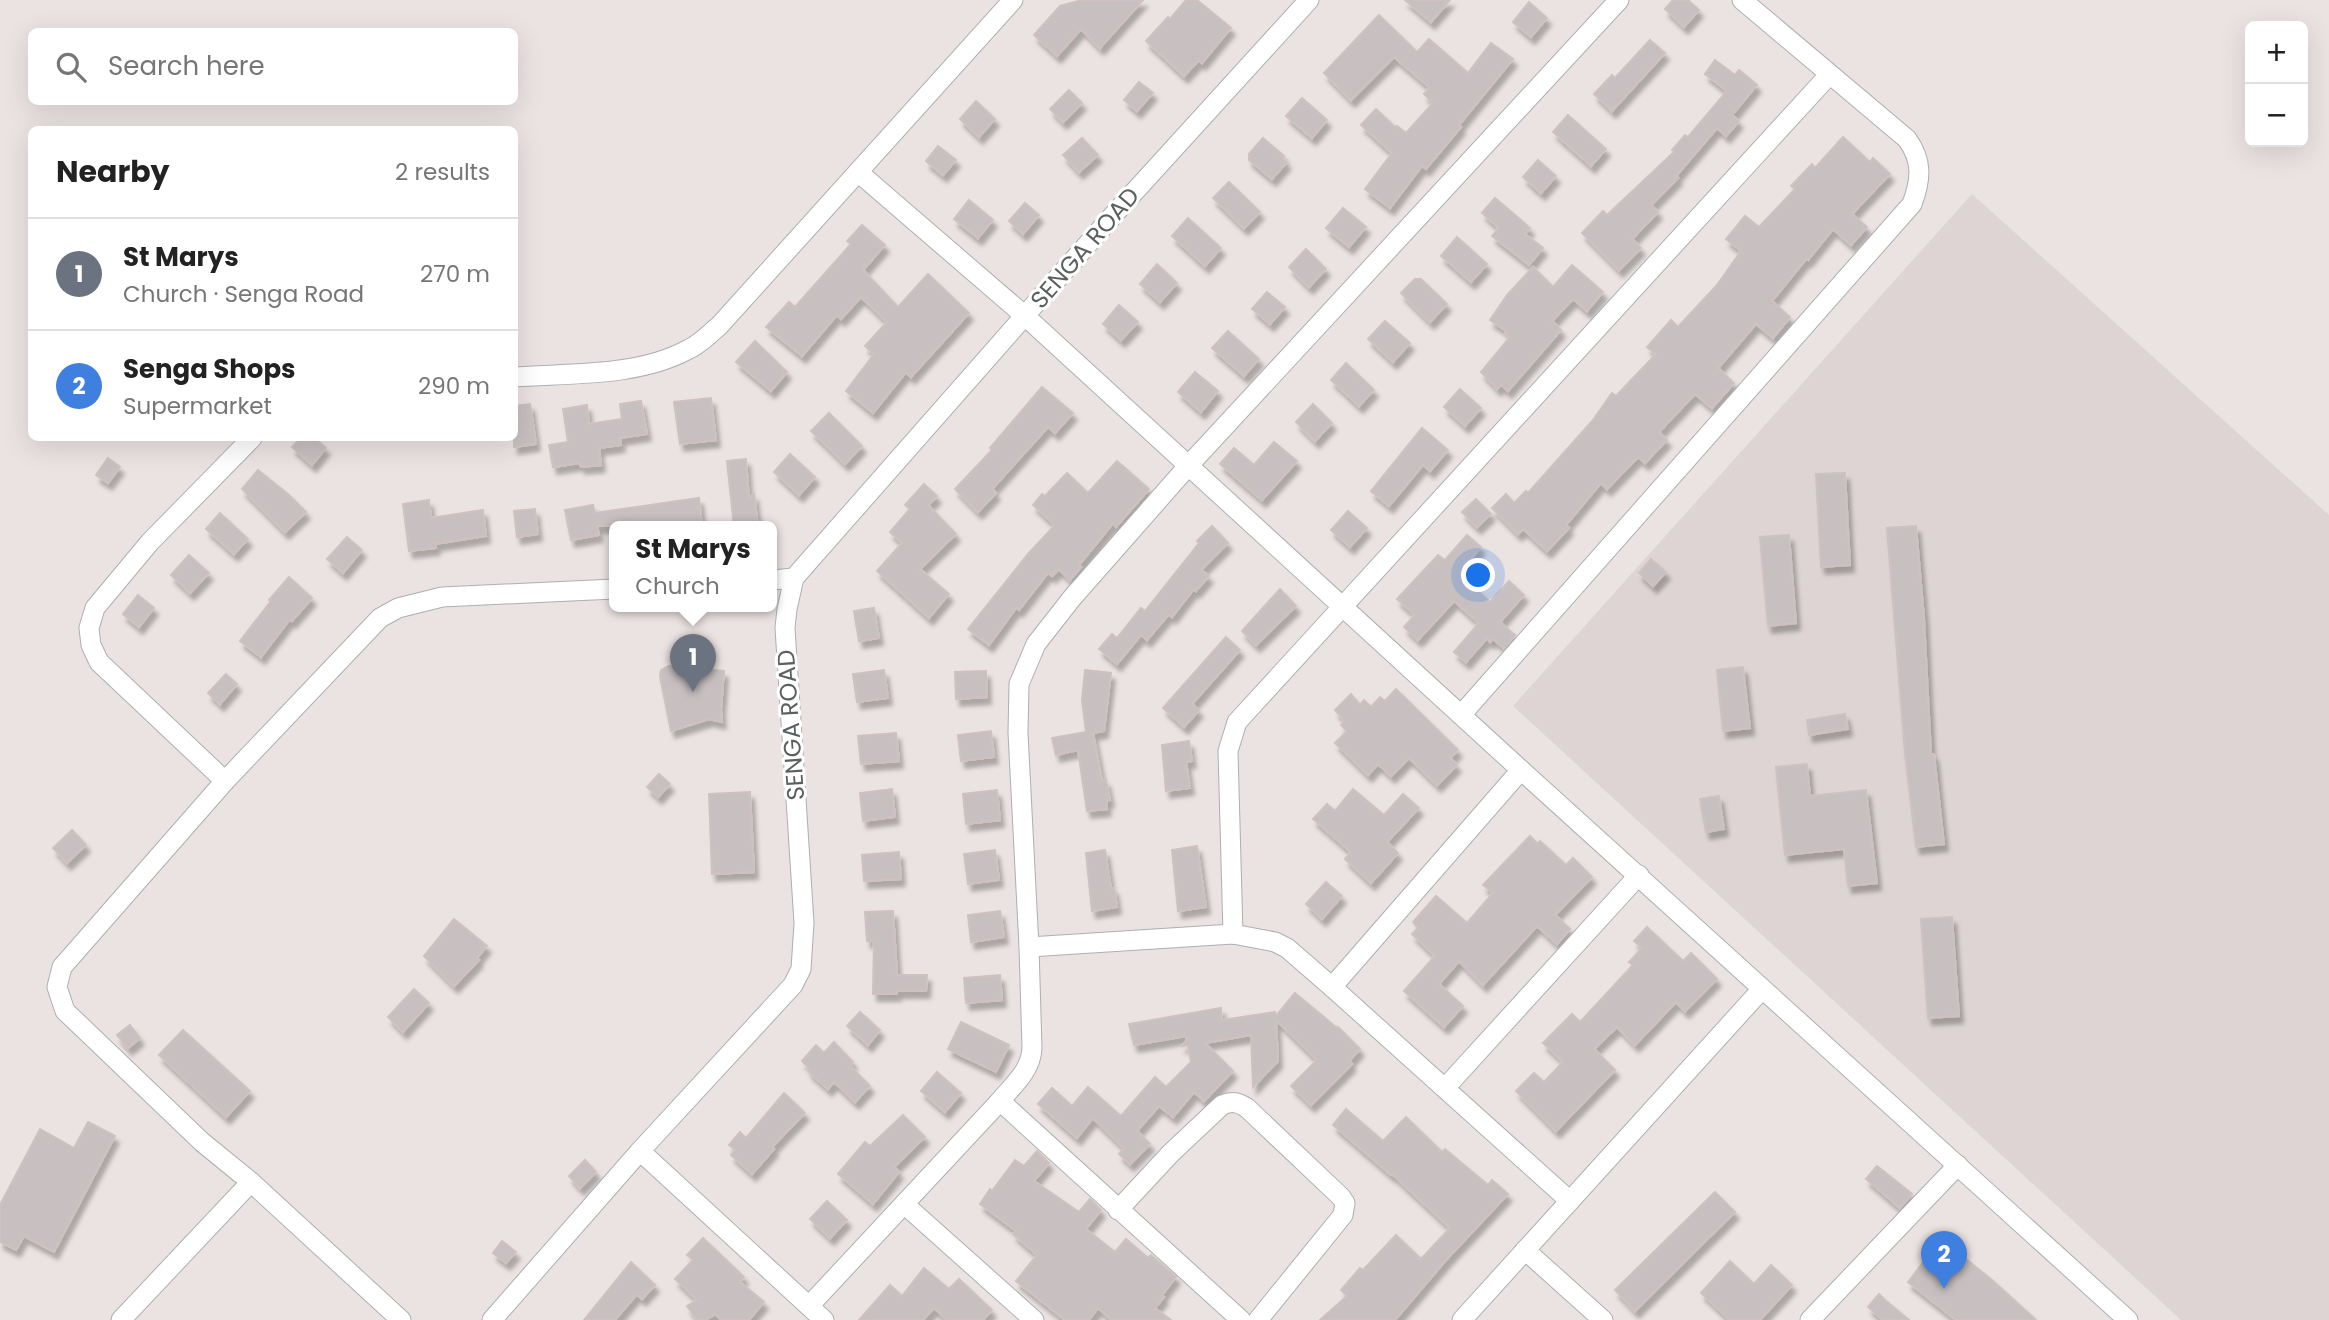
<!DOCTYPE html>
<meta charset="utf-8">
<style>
:root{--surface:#fff;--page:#f2f2f2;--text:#222;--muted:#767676;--line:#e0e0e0;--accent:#2563eb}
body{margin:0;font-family:Poppins,sans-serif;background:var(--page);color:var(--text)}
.controls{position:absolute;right:21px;top:21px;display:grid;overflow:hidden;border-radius:10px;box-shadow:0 7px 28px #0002}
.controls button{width:63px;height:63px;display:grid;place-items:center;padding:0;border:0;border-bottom:2px solid var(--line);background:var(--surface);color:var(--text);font:35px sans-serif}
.you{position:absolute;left:1479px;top:576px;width:24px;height:24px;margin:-18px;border:5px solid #fff;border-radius:50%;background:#1a73e8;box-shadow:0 0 0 10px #1a73e833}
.badge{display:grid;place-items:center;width:46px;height:46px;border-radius:50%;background:var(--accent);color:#fff;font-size:23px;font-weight:700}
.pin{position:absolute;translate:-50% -58px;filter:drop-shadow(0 2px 4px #0008)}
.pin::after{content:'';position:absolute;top:37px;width:24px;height:21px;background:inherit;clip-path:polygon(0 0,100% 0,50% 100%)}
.popup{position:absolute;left:609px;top:521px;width:168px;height:91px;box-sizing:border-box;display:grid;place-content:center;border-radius:10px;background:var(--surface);filter:drop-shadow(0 2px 5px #0005);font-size:23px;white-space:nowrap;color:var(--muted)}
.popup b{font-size:26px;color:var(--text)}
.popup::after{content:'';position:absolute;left:50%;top:100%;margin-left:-14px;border:14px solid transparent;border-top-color:var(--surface)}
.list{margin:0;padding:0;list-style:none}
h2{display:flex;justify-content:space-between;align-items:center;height:91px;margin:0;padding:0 28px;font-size:30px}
h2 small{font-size:23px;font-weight:400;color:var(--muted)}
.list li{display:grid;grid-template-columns:46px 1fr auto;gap:21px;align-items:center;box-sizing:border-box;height:112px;padding:0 28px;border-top:2px solid var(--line)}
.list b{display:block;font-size:26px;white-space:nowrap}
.list p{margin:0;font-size:23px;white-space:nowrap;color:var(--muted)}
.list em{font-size:23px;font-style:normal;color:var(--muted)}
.icon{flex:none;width:38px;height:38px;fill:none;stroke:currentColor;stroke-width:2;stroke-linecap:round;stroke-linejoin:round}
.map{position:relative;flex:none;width:2329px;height:1320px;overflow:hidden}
.search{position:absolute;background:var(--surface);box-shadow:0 7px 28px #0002;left:28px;top:28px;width:490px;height:77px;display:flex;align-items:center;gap:18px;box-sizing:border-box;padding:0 24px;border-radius:10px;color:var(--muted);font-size:26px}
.panel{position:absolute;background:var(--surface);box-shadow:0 7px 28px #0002;left:28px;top:126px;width:490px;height:315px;border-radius:10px}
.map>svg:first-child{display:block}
.education{fill:#ddd4d3}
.building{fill:#c8c0c0;stroke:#cec1c0;stroke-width:2;filter:url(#shadow)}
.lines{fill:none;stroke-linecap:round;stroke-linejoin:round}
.minor-casing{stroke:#abb0b0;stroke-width:21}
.minor{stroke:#fff;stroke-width:19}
.labels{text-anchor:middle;stroke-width:6;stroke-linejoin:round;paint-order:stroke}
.street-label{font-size:24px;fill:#5a6060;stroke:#fff}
</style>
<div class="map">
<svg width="2329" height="1320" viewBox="0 0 2329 1320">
<defs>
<filter id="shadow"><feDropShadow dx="4" dy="7" stdDeviation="2" flood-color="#0004"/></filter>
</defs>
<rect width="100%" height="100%" fill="#ebe3e1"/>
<polygon class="education" points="1972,194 2329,515 2329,1320 2181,1320 1513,706"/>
<g class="building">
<polygon points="1082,0 1143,0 1100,48 1081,29 1057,56 1034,35 1060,6"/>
<polygon points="1186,0 1197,0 1231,28 1202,63 1199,60 1184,76 1146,41 1168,17 1170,19"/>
<polygon points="1405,0 1450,0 1431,22"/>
<polygon points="1673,0 1688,0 1699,10 1684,27 1665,9"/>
<polygon points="1529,2 1547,18 1531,37 1513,22"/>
<polygon points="1379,15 1417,52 1429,39 1468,73 1491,43 1513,59 1459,125 1461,127 1426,169 1422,166 1390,208 1365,189 1392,153 1361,125 1376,109 1395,127 1397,126 1406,133 1433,103 1424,94 1430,88 1394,57 1351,100 1324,73"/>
<polygon points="1650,40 1665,53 1612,111 1594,94 1612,75 1615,78"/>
<polygon points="1715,60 1735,75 1739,70 1757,85 1732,115 1739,121 1726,136 1717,128 1676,176 1678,178 1651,205 1658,212 1632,239 1641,248 1619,270 1582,233 1603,211 1607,215 1674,152 1672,150 1685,135 1688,137 1727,91 1705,74"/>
<polygon points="1139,82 1153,93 1137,111 1124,100"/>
<polygon points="1069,90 1082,103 1063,122 1050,109"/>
<polygon points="1302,98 1327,120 1312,138 1286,116"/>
<polygon points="976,101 995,119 979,137 960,119"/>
<polygon points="1568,115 1606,149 1591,166 1553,132"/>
<polygon points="1843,137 1870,162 1873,158 1890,174 1852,214 1867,227 1851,245 1833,229 1808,260 1806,259 1772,301 1790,317 1773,338 1756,324 1718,368 1734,383 1712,408 1695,394 1659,432 1667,440 1645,463 1638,457 1607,489 1601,483 1566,525 1569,528 1547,551 1523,529 1518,534 1492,508 1506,494 1514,503 1526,491 1528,493 1593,420 1612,393 1616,396 1656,354 1647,347 1671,320 1678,327 1717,285 1741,251 1726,239 1745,216 1759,227 1795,189 1791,186 1812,164 1815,168"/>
<polygon points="1082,138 1098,155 1079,172 1063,155"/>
<polygon points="1263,138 1284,156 1282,159 1287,162 1272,179 1249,160 1249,154"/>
<polygon points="938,146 956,160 943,175 926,161"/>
<polygon points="1538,160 1556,176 1541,193 1523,177"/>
<polygon points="1229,182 1260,212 1244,228 1213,198"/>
<polygon points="1495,198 1530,228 1525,234 1543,248 1529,265 1492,236 1499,228 1482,213"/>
<polygon points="969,200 993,220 978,238 954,219"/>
<polygon points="1025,203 1039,215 1023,234 1009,221"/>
<polygon points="1343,208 1366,227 1349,247 1326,228"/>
<polygon points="1188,218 1221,248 1205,266 1172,236"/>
<polygon points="862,225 885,245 863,270 898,307 928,274 969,313 911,377 906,372 873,413 846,391 874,354 865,346 887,322 861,297 841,319 837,315 802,356 766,327 789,302 795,307 851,244 847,241"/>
<polygon points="1457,237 1487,264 1471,282 1441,256"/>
<polygon points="1306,249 1326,269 1309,287 1289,267"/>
<polygon points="1157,264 1177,283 1160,302 1140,284"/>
<polygon points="1572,265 1603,292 1587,311 1573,299 1552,321 1561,330 1508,391 1501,385 1497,389 1481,372 1510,337 1505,333 1506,331 1490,320 1507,295 1533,267 1553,287"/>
<polygon points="1415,279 1421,279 1447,304 1430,322 1401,293"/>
<polygon points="1267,292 1285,307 1270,324 1252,309"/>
<polygon points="1119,305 1138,322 1121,340 1103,324"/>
<polygon points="1385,321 1410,343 1393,362 1368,339"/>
<polygon points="1228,331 1259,359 1244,376 1212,348"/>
<polygon points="755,341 787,372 771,391 736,362"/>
<polygon points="1346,363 1374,390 1359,406 1331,380"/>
<polygon points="1195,372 1218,391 1201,412 1178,392"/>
<polygon points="1042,387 1073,413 1055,433 1048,427 992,489 996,493 978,512 955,489 992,450 990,448"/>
<polygon points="1460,389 1481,408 1465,426 1444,407"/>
<polygon points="711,398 716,440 680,444 674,402"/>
<polygon points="641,401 647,434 620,438 621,445 599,448 601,465 581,467 580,463 553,467 549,445 568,442 563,409 587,405 589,424 622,419 620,404"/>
<polygon points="530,404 536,444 514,447 514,406"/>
<polygon points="1313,404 1332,423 1315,441 1296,422"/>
<polygon points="829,413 862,446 845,464 811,431"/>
<polygon points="1422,428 1448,450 1430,471 1423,465 1389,506 1371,491"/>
<polygon points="301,438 314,438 326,448 312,465 292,447"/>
<polygon points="1274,442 1297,461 1262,500 1220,464 1234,448 1254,465"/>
<polygon points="790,454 815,477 799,495 774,472"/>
<polygon points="108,458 120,467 108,483 96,475"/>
<polygon points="746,459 749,499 754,494 758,526 734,526 727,461"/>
<polygon points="1117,461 1149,489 1116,527 1113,523 1079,565 1081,567 1070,580 1059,569 1052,576 1048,573 1019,610 1016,608 989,645 968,629 1028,554 1055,525 1033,505 1042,494 1045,496 1067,473 1088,493"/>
<polygon points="258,470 289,495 306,512 285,532 242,489"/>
<polygon points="1845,473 1850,565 1821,567 1816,474"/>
<polygon points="924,484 937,496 928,505 956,534 920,569 949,594 929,618 877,571 902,543 890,532 910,509 905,505"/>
<polygon points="699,498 702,526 597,526 599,535 571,540 565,510 593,505 595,513"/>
<polygon points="1476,499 1491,514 1477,527 1462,512"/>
<polygon points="429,500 431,518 483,510 486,536 435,544 436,548 409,551 403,504"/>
<polygon points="535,509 538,534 517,537 514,511"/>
<polygon points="1348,511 1367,528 1350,547 1331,530"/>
<polygon points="220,513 248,539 234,554 206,529"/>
<polygon points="1212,526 1228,543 1201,570 1209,576 1196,591 1194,589 1172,617 1169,614 1147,640 1141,635 1117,664 1099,649 1112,634 1117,638 1141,608 1145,611 1199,543 1197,541"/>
<polygon points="1916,526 1924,618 1931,754 1934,754 1944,844 1916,847 1905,753 1887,528"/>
<polygon points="1467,535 1481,547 1459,573 1490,602 1509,581 1524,595 1500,622 1515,635 1504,648 1493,639 1490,642 1487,638 1466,662 1454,652 1479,623 1454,601 1418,640 1404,627 1415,615 1397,599 1438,555 1445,560"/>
<polygon points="1789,535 1796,623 1768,626 1760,537"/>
<polygon points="347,537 362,550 343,573 327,559"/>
<polygon points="189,555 209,573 190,593 171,575"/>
<polygon points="1651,559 1666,572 1653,586 1639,573"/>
<polygon points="289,577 312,598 292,621 290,619 261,657 240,641 271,601 269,600"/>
<polygon points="1280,589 1296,606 1256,645 1242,631"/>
<polygon points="138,595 154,608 139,627 123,614"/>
<polygon points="874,608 879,638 859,641 854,611"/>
<polygon points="1226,637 1240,650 1192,704 1199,710 1184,727 1163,708"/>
<polygon points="669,666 724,671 721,709 722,722 709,719 671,731 660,676 661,670"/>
<polygon points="1743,667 1750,728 1723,731 1717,670"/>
<polygon points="884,670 888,698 857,702 853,674"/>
<polygon points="1085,670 1111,673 1104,731 1093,733 1102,781 1106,780 1110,800 1106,801 1107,809 1087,811 1078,750 1056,755 1052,738 1086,732 1082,700"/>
<polygon points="986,671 987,697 956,699 955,672"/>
<polygon points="226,674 237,684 220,704 208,693"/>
<polygon points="1396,689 1458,750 1450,758 1457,765 1437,785 1409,758 1391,776 1378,764 1368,775 1335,743 1347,731 1341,725 1345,721 1335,710 1351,694 1360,705 1364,700 1371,707 1380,697 1385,701"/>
<polygon points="1845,714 1848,729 1809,735 1807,720"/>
<polygon points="991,731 994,757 961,761 958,735"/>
<polygon points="896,733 899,761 861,764 858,736"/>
<polygon points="1189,741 1192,761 1186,762 1190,788 1166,791 1162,745"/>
<polygon points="1807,764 1810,796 1866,790 1877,883 1848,886 1844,849 1785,855 1776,767"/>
<polygon points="659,774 670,784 658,797 647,787"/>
<polygon points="892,789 895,817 863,821 860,793"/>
<polygon points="1353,789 1384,815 1403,794 1419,808 1387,842 1398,853 1371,883 1345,859 1351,852 1313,819 1327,804 1335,811"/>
<polygon points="997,790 1000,820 966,824 963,794"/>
<polygon points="750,792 754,872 712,874 709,794"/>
<polygon points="1719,796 1724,829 1706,832 1700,799"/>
<polygon points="72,830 86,845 67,863 53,848"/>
<polygon points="1530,836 1538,844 1540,841 1566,865 1573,858 1592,877 1555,915 1570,929 1557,944 1537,926 1483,985 1459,961 1439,984 1463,1006 1444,1027 1404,991 1435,956 1412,934 1418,928 1413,922 1436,896 1467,923 1493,893 1483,885"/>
<polygon points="1197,846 1206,907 1178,911 1172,850"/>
<polygon points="995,850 999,880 968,884 964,854"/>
<polygon points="1105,850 1111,889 1114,888 1117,907 1092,911 1086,853"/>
<polygon points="899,852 901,879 864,881 862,855"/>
<polygon points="1326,882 1342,896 1322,919 1306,904"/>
<polygon points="893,911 897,975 927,975 926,991 897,991 897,994 873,994 874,941 867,941 865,912"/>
<polygon points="1000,911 1004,937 971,942 968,915"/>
<polygon points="1952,917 1959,1016 1928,1018 1921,919"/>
<polygon points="454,919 487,946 477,958 479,960 454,986 424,956"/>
<polygon points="1647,927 1683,961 1691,953 1717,979 1685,1011 1676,1002 1635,1045 1617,1027 1594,1049 1615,1070 1556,1131 1516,1091 1534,1073 1544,1082 1563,1062 1543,1043 1572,1014 1580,1022 1633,965 1629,962 1642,948 1634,941"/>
<polygon points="1000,975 1002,1000 966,1003 964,978"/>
<polygon points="414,989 429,1003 403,1032 388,1017"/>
<polygon points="1295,993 1337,1028 1338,1027 1360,1049 1349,1061 1352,1064 1311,1105 1291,1086 1317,1060 1276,1020 1278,1061 1253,1087 1251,1035 1205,1043 1233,1071 1204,1101 1194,1092 1173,1117 1159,1106 1137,1131 1150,1144 1130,1164 1119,1154 1124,1148 1093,1118 1077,1138 1038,1104 1052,1088 1072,1106 1088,1087 1121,1116 1155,1077 1166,1087 1191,1062 1188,1045 1182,1046 1187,1040 1186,1036 1134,1045 1129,1024 1221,1008 1222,1020 1275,1012 1276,1016"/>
<polygon points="860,1012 880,1030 868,1045 847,1026"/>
<polygon points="961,1022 1009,1045 996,1072 948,1049"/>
<polygon points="130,1025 140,1038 128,1048 117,1035"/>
<polygon points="183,1030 250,1091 226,1117 159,1055"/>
<polygon points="834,1042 853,1062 850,1066 870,1086 855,1102 834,1082 828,1089 808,1071 810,1069 802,1061 816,1045 824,1053"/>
<polygon points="937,1072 961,1093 945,1112 921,1091"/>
<polygon points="784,1093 805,1113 772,1147 774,1149 752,1174 731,1155 735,1150 729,1145 740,1132 746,1138"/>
<polygon points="1346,1109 1383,1141 1406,1117 1442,1152 1445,1149 1488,1185 1492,1180 1508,1194 1446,1260 1395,1320 1320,1320 1347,1296 1341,1290 1360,1268 1363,1270 1396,1235 1421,1259 1450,1228 1392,1174 1391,1175 1333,1125"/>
<polygon points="903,1115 925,1137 894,1167 899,1172 873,1204 838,1174 865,1142 870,1146"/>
<polygon points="88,1122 115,1136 54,1252 24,1236 16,1250 0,1242 0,1205 40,1129 74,1148"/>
<polygon points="1037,1151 1049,1163 1034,1181 1079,1212 1090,1199 1101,1210 1086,1229 1115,1252 1126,1239 1148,1258 1151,1255 1176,1277 1162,1295 1164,1297 1155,1308 1171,1320 1112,1320 1098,1308 1089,1320 1065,1320 1016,1281 1037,1255 1013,1234 1016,1231 980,1204 990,1189 992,1191 1015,1160 1024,1166"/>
<polygon points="585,1160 596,1172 580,1188 569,1176"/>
<polygon points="1877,1166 1912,1194 1900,1208 1866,1179"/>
<polygon points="1715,1192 1735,1212 1635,1311 1615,1290"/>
<polygon points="827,1201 847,1220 830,1238 810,1219"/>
<polygon points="703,1238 744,1277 740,1282 764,1302 749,1320 722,1320 715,1314 706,1320 697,1320 687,1306 697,1300 675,1279 693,1260 687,1255"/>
<polygon points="1941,1239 1992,1280 2036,1320 1956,1320 1908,1282"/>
<polygon points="502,1241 516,1252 506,1263 493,1253"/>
<polygon points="1730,1261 1754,1284 1771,1265 1792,1285 1760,1320 1730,1320 1701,1293"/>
<polygon points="631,1262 655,1285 642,1299 637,1294 615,1320 584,1320"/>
<polygon points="924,1268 949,1289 959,1279 992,1310 983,1320 947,1320 934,1308 923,1320 859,1320 890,1285 902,1296"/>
<polygon points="1879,1294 1885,1300 1909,1320 1883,1320 1868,1307"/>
</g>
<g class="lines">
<defs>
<g id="minor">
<polyline points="858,172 1025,316 1521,770 2128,1320"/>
<path d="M514,377C571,373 638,377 689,349C700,344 709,334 719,326L1013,0"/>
<polyline points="772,580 794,578"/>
<path d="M1461,715L1912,204C1921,180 1923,161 1907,139L1742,0"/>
<polyline points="225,781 99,662 91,645 89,628 95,608 150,542 252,438"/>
<polyline points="1233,934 1228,751 1237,722 1829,75"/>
<polyline points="1029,947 1233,934 1275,942 1287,948 1332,987 1570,1201"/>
<polyline points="1332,987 1521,770"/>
<polyline points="1445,1088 1639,875"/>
<polyline points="1000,1101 1241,1320"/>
<polyline points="640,1151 824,1320"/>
<polyline points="904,1204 1034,1320"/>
<path d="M1118,1210L1171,1153L1222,1105C1232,1101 1238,1102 1247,1108L1341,1197L1345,1203L1343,1215L1258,1320"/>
<polyline points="1525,1250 1603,1320"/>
<path d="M809,1306L1000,1101C1013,1085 1031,1071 1032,1048L1029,947L1018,733L1019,684L1036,644L1072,598L1189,465L1619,0"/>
<polyline points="121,1320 251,1182"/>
<polyline points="401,1320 251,1182 202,1142 65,1011 57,987 62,967 225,781 380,618 398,608 442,597 614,589"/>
<polyline points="492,1320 640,1151 793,985 801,969 804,923 785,628 787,609 794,578 1116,212 1309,0"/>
<polyline points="1462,1320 1762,989"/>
<polyline points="1810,1320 1958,1165"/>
</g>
</defs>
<use href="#minor" class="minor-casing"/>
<use href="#minor" class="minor"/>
</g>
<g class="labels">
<g class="street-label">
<text transform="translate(1085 248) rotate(-49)" y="8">SENGA ROAD</text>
<text transform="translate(791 725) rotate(-94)" y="8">SENGA ROAD</text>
</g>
</g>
</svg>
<div class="controls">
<button>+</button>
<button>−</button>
</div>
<div class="you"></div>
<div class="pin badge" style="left:693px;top:692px;background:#6b7280">1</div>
<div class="popup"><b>St Marys</b>Church</div>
<div class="pin badge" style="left:1944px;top:1289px;background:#3f7fe0">2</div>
<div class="search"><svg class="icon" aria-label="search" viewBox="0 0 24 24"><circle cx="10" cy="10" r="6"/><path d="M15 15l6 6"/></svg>Search here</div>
<section class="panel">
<h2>Nearby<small>2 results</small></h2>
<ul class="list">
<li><span class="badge" style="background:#6b7280">1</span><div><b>St Marys</b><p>Church · Senga Road</p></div><em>270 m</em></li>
<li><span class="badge" style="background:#3f7fe0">2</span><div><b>Senga Shops</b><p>Supermarket</p></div><em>290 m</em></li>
</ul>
</section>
</div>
